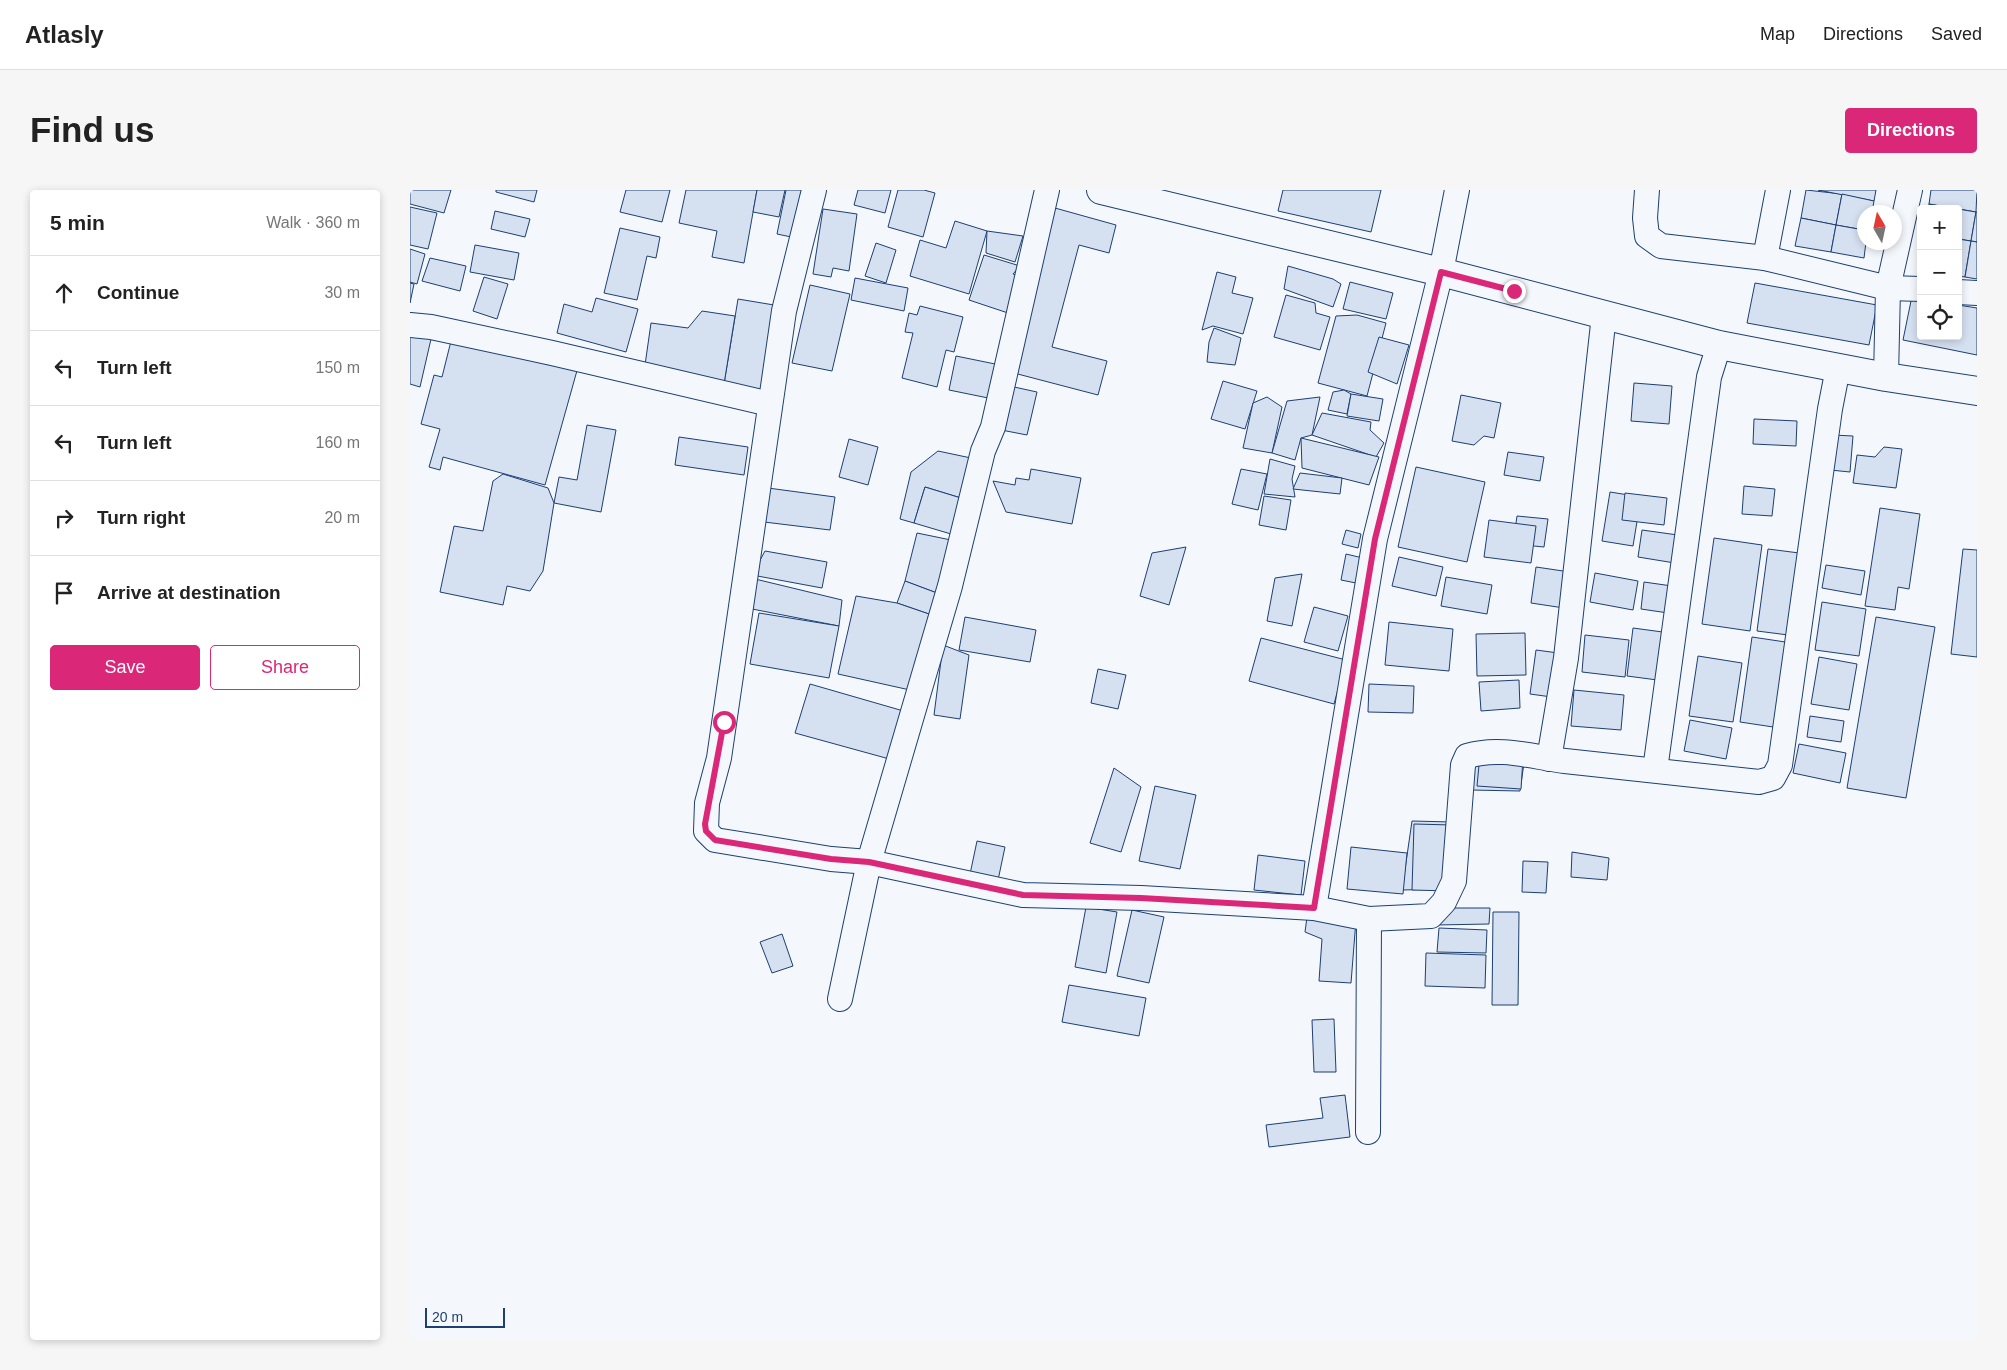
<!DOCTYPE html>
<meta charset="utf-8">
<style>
:root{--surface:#fff;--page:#f6f6f6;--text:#222;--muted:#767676;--line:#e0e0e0;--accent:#db2777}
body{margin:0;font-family:Helvetica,sans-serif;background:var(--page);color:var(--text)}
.controls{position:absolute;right:15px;top:15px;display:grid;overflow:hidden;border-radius:5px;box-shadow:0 2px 8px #0003}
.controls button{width:45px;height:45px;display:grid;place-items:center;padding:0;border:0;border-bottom:1px solid var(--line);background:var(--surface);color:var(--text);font:25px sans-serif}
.compass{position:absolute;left:1447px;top:15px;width:45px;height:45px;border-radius:50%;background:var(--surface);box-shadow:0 2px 8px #0003;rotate:351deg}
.scale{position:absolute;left:15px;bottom:12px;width:80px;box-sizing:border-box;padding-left:5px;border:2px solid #1d3f73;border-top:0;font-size:14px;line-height:18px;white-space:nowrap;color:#1d3f73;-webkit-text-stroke:4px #f4f7fb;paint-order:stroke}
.stop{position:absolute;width:15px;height:15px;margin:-11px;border:4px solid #db2777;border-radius:50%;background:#fff}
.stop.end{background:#db2777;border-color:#fff;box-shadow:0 1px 5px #0008}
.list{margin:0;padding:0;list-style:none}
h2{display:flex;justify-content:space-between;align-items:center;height:65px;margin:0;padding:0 20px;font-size:21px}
h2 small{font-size:16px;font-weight:400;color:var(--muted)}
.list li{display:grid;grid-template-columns:32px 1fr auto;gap:15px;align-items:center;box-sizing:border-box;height:75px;padding:0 20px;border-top:1px solid var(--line)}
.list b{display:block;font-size:19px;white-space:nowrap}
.list em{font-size:16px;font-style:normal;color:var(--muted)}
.actions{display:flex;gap:10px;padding:15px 20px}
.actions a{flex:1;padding:11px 0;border:1px solid var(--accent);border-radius:5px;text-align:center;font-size:18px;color:var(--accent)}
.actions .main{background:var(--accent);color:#fff}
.icon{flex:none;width:28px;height:28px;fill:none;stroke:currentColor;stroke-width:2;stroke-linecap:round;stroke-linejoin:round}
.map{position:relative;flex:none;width:1567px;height:1150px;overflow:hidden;border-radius:5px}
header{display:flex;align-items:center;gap:30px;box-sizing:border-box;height:70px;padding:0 25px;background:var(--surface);border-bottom:1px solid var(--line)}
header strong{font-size:24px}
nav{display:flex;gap:28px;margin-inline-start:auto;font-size:18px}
.intro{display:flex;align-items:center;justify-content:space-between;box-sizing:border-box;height:120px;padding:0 30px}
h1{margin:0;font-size:35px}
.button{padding:12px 22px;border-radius:5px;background:var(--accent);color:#fff;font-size:18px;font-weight:700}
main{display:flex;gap:30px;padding:0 30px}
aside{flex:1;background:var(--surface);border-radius:5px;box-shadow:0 2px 8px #0003}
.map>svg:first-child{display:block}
.building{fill:#d5e0f0;stroke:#1d3f73}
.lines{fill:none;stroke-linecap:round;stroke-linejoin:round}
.street-casing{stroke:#1d3f73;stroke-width:26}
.secondary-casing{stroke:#1d3f73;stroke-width:30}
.street{stroke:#f4f7fb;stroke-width:24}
.secondary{stroke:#f4f7fb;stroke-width:28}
.route{stroke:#db2777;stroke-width:6}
</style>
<header>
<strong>Atlasly</strong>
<nav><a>Map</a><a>Directions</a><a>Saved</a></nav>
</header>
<div class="intro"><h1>Find us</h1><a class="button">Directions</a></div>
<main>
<aside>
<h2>5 min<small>Walk · 360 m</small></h2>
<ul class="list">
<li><svg class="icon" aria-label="ahead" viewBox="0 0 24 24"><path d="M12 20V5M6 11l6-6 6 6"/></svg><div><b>Continue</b></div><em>30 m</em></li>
<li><svg class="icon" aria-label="left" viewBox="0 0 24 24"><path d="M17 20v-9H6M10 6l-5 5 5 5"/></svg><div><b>Turn left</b></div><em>150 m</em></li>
<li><svg class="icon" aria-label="left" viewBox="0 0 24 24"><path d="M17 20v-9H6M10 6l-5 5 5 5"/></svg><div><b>Turn left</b></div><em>160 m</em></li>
<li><svg class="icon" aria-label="right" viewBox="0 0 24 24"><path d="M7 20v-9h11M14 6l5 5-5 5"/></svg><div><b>Turn right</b></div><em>20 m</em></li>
<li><svg class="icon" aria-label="arrive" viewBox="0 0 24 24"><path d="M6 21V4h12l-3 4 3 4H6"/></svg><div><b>Arrive at destination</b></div></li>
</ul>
<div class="actions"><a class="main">Save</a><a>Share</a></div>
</aside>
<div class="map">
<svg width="1567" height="1150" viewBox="0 0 1567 1150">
<rect width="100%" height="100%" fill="#f4f7fb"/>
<g class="building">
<polygon points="0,0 41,0 34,23 0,14"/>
<polygon points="86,0 127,0 124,12 86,2"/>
<polygon points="216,0 260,0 252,32 210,22"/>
<polygon points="276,0 347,0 334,73 302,67 307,41 269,33"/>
<polygon points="347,0 375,0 369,27 343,22"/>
<polygon points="376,0 396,0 386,48 367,44"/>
<polygon points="448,0 481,0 475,23 444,15"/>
<polygon points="488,0 514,0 525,3 513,47 478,37"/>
<polygon points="873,0 971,0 961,42 868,21"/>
<polygon points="1396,0 1432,4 1426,35 1391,28"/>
<polygon points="1408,0 1466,0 1464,11"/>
<polygon points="1521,0 1567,0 1566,22 1519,14"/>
<polygon points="1432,4 1464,11 1462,22 1454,22 1454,40 1426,35"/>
<polygon points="1519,14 1545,19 1518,19"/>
<polygon points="0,17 27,23 18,59 0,55"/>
<polygon points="645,18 706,35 699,63 669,55 642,157 697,171 688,205 600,182"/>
<polygon points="413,19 447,24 439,81 423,78 421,87 403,84"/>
<polygon points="1548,19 1566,22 1561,51 1548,49"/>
<polygon points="85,21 120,29 115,47 81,39"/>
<polygon points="1566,22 1567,22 1567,52 1561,51"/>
<polygon points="1391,28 1426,35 1421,62 1385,56"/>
<polygon points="545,31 577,41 559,104 500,86 510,50 536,58"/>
<polygon points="1426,35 1454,40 1454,52 1456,52 1454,68 1421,62"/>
<polygon points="210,38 250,47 246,68 237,66 227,110 194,103"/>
<polygon points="577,41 613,46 605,72 576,63"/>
<polygon points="1548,49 1561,51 1555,87 1548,86"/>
<polygon points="1561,51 1567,52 1567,89 1555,87"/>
<polygon points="466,53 486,60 476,93 455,86"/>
<polygon points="65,55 109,63 104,90 60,82"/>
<polygon points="0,59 15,64 7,94 0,92"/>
<polygon points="574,65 610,76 603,84 613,88 601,124 559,110"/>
<polygon points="20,68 56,76 50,101 12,91"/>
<polygon points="878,76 923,89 931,94 923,117 874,99"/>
<polygon points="807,82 826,87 822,103 843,108 833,144 803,136 792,140"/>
<polygon points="74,87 98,94 87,129 63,121"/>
<polygon points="445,88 498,98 494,121 441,110"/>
<polygon points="940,92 983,103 976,129 933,119"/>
<polygon points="0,93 4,94 0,113"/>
<polygon points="1345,93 1467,115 1459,155 1337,133"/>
<polygon points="400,95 440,104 422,181 382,173"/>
<polygon points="876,105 905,113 906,123 920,127 910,160 864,147"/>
<polygon points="1502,106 1511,107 1511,146 1548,146 1548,115 1567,118 1567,165 1493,150"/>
<polygon points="186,108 228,119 216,162 147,143 154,114 182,122"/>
<polygon points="328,109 370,116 356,201 314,194"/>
<polygon points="510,116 553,127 544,162 536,160 527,197 492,188 503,143 495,142 499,123 507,125"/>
<polygon points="292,121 325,126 314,194 235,175 241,133 278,138"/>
<polygon points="947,125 976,133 957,206 908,193 926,126"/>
<polygon points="804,138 831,148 825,175 797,172 799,152"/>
<polygon points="43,143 168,177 135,295 33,267 30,280 19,277 30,239 11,234 24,185 32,187"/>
<polygon points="0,144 21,149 10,197 0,194"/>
<polygon points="969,147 999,155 987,194 958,182"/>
<polygon points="546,166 595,176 588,210 539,200"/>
<polygon points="813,191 847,201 835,239 801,229"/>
<polygon points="1224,193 1262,196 1259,234 1221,231"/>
<polygon points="595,195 627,202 617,245 586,239"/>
<polygon points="934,200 941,204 937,224 918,220 923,202"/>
<polygon points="941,204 973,209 969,231 937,226"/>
<polygon points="1051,205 1091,213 1084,248 1074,246 1064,255 1042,251"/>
<polygon points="857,207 872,217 862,263 833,258 843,213"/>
<polygon points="910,207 902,245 891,248 885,270 862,263 877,211"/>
<polygon points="912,223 961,232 960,240 974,253 966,267 902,245"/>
<polygon points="1344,229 1387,231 1386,256 1343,254"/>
<polygon points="177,235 206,240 191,322 144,313 149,287 167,290"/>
<polygon points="1423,245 1443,246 1440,282 1420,280"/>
<polygon points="269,247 338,257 334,285 265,275"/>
<polygon points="891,248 969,267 959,295 892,278"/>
<polygon points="439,249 468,257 458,295 429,287"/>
<polygon points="1474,257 1492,259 1486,298 1443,293 1447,265 1465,267"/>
<polygon points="528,261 561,268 551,308 515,297 504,333 490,329 501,282"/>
<polygon points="1098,262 1134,267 1130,291 1094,285"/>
<polygon points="860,269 885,276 882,289 885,307 854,304"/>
<polygon points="1006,277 1075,292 1057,372 988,357"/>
<polygon points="621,279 671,288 662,334 596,322 583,291 605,295 606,288 619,290"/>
<polygon points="831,279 857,284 848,320 822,314"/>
<polygon points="890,283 932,288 930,304 883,299"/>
<polygon points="93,284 138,298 144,313 133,381 120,401 97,396 93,415 30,402 44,336 73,341 83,291"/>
<polygon points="1334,296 1365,299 1362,326 1332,324"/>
<polygon points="515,297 551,308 541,344 504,333"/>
<polygon points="358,298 425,307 420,340 354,332"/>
<polygon points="1200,302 1231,307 1223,356 1192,351"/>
<polygon points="1215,303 1257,308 1254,335 1212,330"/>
<polygon points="854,306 881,310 876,340 849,335"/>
<polygon points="1470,318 1510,324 1499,399 1488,397 1485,420 1455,416"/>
<polygon points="1107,326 1138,329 1134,357 1103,354"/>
<polygon points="1079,330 1126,336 1121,373 1074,367"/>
<polygon points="936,340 951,344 948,358 932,354"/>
<polygon points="1232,340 1275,346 1271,374 1228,367"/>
<polygon points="507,343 541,350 527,403 495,391"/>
<polygon points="1304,348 1352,355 1340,441 1292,434"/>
<polygon points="776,357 759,415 730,406 742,363"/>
<polygon points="1358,359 1397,364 1386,446 1347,441"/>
<polygon points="1553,359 1567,360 1567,467 1541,464"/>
<polygon points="355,361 417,372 412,398 342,385"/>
<polygon points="936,364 957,369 951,394 931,390"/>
<polygon points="989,367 1033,377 1026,406 982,396"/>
<polygon points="1416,375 1455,381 1451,405 1412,398"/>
<polygon points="1126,377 1160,382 1154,418 1121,413"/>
<polygon points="1185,383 1228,391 1223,420 1180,412"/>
<polygon points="892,384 882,436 857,431 865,388"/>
<polygon points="1036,387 1082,395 1077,424 1031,416"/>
<polygon points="341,388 432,410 429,436 337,418"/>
<polygon points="495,391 527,403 519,424 487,413"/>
<polygon points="1234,392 1269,397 1265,424 1231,419"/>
<polygon points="446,406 487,413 519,424 500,500 428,484"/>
<polygon points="1412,412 1456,419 1449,466 1405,460"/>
<polygon points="904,417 938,426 928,461 894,452"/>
<polygon points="349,423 429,436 419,488 340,474"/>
<polygon points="555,427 626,440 620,472 549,460"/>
<polygon points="1466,427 1525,437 1496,608 1437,598"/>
<polygon points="979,432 1043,439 1039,481 975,475"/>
<polygon points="1223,438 1260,443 1255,491 1217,486"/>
<polygon points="1115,443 1116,485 1067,486 1066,444"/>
<polygon points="1175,445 1219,450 1215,487 1172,482"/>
<polygon points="1342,447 1382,453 1370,538 1330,532"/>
<polygon points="851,448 936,470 924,514 839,491"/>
<polygon points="533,455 559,465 550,529 524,525"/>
<polygon points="1126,460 1156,464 1149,508 1120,504"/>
<polygon points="1288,466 1332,473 1323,532 1279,526"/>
<polygon points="1409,467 1447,474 1439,520 1401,514"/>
<polygon points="688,479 716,485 708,519 681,513"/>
<polygon points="1109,490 1110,518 1071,521 1069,492"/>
<polygon points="400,494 497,522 483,570 385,543"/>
<polygon points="959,494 1004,496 1003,523 958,522"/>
<polygon points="1164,500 1214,505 1211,540 1161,536"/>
<polygon points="1400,526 1434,531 1431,552 1397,547"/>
<polygon points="1280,530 1322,538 1316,569 1274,561"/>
<polygon points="1389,554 1436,563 1430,593 1383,583"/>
<polygon points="1070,565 1115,566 1110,601 1061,600 1060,585"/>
<polygon points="1070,565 1113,568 1111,599 1067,596"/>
<polygon points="704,578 731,597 711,662 680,653"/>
<polygon points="745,596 786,605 770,679 729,671"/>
<polygon points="1002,631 1042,632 1037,699 992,700"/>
<polygon points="1004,634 1042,635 1040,701 1002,700"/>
<polygon points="567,651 595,657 587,695 559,689"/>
<polygon points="941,657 997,663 993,704 937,699"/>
<polygon points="1162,662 1199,668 1197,690 1161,687"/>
<polygon points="848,665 895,671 891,705 844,700"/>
<polygon points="1113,671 1138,672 1136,703 1112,702"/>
<polygon points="676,717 707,722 696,783 665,777"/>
<polygon points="1031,718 1080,718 1079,734 1026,735"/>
<polygon points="722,720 754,727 739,793 707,786"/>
<polygon points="1083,722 1109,722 1108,815 1082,815"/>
<polygon points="897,727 946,730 941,793 909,791 912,749 895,742"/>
<polygon points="1029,738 1077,740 1076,763 1027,762"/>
<polygon points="372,744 383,776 362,783 350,752"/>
<polygon points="1016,763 1076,765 1075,798 1015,796"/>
<polygon points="659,795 736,808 729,846 652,832"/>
<polygon points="924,829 926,882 904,882 902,830"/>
<polygon points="935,905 940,947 859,957 856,935 913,928 910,908"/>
</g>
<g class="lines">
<defs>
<g id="street">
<path d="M404,0L374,121L309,568L297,613L296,641L305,650L421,669L459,672L613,705L731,708L904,718L959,729L1021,726L1034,712L1044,691L1053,575L1057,566C1090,556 1122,567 1155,571C1219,578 1284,585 1349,592L1363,588L1370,575L1420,219L1428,178"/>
<polyline points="1237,0 1235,28 1237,46 1251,56 1355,68 1478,98 1511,99"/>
<polyline points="1355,68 1368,0"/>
<polyline points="1548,102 1567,103"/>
<polyline points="0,135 21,137 142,163 360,214"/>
<polyline points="1476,187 1478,98 1500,0"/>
<polyline points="1139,569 1156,468 1194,125"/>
<polyline points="1245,580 1299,187 1309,155"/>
<polyline points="904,718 965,349 1031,82 1047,0"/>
<polyline points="430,809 459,672 540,396 573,261 583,237 637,0"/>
<polyline points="958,942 959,729"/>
</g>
<polyline id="secondary" points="691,0 1031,82 1309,155 1476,187 1567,201"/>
</defs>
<use href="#street" class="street-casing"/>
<use href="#secondary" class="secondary-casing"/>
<use href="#street" class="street"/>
<use href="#secondary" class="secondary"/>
</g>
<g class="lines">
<polyline class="route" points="314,532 295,634 296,641 305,650 421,669 459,672 613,705 731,708 904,718 965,349 1031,82 1104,101"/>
</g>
</svg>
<div class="controls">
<button>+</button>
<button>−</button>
<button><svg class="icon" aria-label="locate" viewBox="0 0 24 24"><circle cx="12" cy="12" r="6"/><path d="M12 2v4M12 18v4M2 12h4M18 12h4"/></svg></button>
</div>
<svg class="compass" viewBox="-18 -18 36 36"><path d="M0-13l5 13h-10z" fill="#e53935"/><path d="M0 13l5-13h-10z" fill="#767676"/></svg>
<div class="scale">20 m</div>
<div class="stop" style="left:314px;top:532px"></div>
<div class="stop end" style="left:1104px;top:101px"></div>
</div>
</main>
